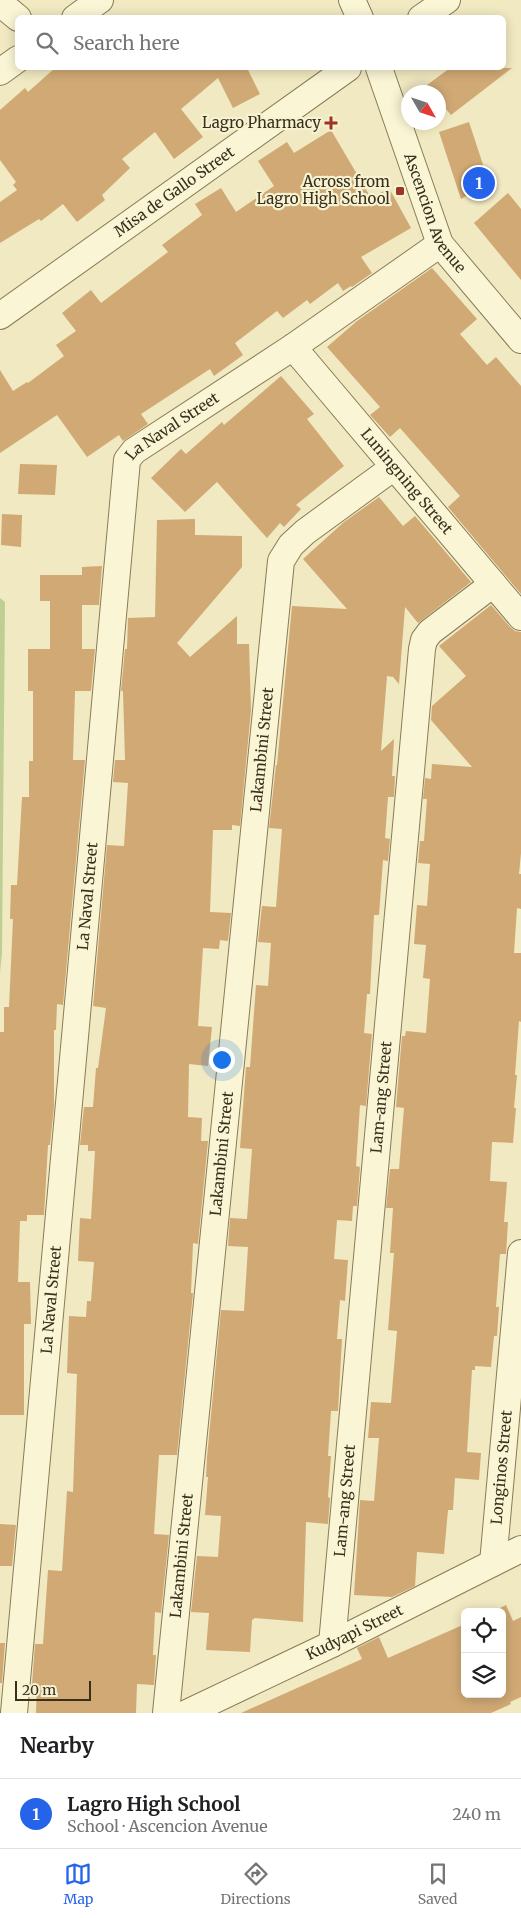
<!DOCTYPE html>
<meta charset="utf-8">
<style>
:root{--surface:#fff;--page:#f2f2f2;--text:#202124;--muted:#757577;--line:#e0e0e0;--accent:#2563eb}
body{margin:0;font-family:Merriweather,serif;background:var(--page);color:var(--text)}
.controls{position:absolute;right:15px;bottom:15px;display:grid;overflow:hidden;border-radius:8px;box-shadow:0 2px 12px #0003}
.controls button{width:45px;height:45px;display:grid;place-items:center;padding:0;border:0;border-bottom:1px solid var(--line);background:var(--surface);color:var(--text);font:25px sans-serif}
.compass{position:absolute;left:401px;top:85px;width:45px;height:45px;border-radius:50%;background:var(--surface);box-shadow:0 2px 12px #0003;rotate:129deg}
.scale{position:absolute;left:15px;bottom:12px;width:76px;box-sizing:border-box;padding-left:5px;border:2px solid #392f1d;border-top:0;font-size:14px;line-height:18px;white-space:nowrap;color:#392f1d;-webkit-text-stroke:4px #f7f2d1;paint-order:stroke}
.you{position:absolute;left:221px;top:1059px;width:18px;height:18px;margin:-12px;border:4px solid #fff;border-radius:50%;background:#1a73e8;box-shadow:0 0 0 8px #1a73e833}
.badge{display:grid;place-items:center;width:32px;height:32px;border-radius:50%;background:var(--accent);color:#fff;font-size:16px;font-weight:700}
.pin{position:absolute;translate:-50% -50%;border:2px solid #fff;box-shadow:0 1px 5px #0006}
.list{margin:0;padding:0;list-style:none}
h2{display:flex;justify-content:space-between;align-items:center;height:65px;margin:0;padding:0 20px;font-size:21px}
h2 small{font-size:16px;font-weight:400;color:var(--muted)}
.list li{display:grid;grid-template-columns:32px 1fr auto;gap:15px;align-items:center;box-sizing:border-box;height:70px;padding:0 20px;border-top:1px solid var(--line)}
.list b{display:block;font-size:19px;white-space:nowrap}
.list p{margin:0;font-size:16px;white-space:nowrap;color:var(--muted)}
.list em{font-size:16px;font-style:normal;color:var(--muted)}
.icon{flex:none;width:28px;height:28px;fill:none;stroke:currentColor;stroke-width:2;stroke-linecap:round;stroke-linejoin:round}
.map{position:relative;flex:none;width:521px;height:1713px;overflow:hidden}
.search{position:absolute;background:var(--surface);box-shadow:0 2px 12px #0003;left:15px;right:15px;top:15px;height:55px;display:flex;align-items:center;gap:12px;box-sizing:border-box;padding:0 18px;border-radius:8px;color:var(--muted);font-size:19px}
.sheet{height:135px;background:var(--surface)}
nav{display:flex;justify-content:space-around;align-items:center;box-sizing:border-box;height:70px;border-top:1px solid var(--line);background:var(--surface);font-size:14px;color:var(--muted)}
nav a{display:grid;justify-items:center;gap:2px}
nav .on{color:var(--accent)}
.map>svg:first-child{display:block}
.green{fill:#bfcf94}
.building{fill:#d0a975}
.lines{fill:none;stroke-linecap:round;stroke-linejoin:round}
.minor-casing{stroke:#8a7b57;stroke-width:28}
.minor{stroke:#faf5d4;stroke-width:26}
.poi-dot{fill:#9c3624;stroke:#f7f2d1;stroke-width:2}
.labels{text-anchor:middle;stroke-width:4.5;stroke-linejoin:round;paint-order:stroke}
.poi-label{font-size:15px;fill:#392f1d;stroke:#f7f2d1;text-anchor:end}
.street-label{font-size:15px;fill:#392f1d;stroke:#f7f2d1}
</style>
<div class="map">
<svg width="521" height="1713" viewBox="0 0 521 1713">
<rect width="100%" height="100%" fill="#f0e9c1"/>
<polygon class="green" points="0,598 5,602 2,953 0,973"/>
<g class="building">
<polygon points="55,68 247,68 260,94 233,108 218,78 181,109 203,137 174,159 155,132 122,159 130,168 102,195 105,200 77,222 63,204 41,221 39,219 0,243 0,202 17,190 13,185 16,182 0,160 0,110 25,88 28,92"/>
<polygon points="450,68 512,68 451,115 438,100 438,92 433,92 427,85"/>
<polygon points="469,122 489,183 461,199 439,132"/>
<polygon points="331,130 371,198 389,188 411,228 361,257 372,273 352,287 351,286 343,291 338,283 310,304 307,300 283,318 277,311 235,343 243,355 214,376 210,369 141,414 148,424 123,441 119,435 87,457 57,415 0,453 0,370 13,391 27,382 28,383 64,356 56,345 76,331 62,313 91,290 101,303 168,252 162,245 202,215 195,204 221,188 236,212 274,186 258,161 287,142 294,153"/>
<polygon points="508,193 521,209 521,280 474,223"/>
<polygon points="432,268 477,319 460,334 487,365 496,357 521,386 521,594 448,507 460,496 400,428 390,437 370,415 380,407 327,347 357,321"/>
<polygon points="281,376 314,414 307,419 344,466 296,505 301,509 284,527 280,523 267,538 217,482 185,512 151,478 181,449 186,454 222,422 224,425"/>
<polygon points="20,464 57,465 55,495 18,494"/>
<polygon points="379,497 403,526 415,516 471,582 418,623 405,607 399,684 393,677 387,676 381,751 394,739 392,776 395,776 394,797 388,797 385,838 390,839 388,861 383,860 379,915 374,915 370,994 367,994 364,1033 372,1034 366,1106 360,1105 356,1166 360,1167 357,1206 353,1206 352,1221 337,1220 334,1259 348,1260 345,1301 340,1300 337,1339 342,1339 338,1411 331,1411 328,1456 331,1456 328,1497 330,1498 328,1524 306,1522 303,1622 255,1618 252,1620 250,1652 206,1650 209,1613 191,1612 197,1556 218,1557 221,1516 205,1515 208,1477 206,1477 207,1457 221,1310 244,1311 248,1247 228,1246 230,1218 247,1219 252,1149 240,1148 246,1067 250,1067 256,985 268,986 271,943 258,942 262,906 276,907 282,829 269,828 276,765 277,765 292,606 347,609 303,559 344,522"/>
<polygon points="2,514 22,515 21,547 1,545"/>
<polygon points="195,519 195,535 242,536 242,567 177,643 190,657 237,616 237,644 249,644 251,710 240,826 232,825 232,830 213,830 210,912 231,913 228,941 220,940 219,949 203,948 198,1026 212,1027 208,1066 189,1064 188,1117 202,1118 201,1141 208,1141 198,1244 193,1243 191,1293 193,1293 177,1455 159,1455 154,1534 169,1535 161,1613 155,1612 153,1655 156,1655 154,1685 137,1684 136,1713 36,1713 37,1684 32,1684 35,1644 43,1644 48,1570 62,1571 67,1491 73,1492 77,1374 67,1373 69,1316 86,1317 87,1301 91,1301 94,1262 78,1261 80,1218 91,1219 95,1151 88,1151 88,1145 80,1145 84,1107 93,1107 96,1068 98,1068 106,1008 93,1006 107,845 124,846 128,783 113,782 115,760 125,760 123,691 121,691 125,649 127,649 128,618 155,617 157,520"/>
<polygon points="102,566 99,605 82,605 82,649 95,649 91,691 75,691 73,760 85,760 63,1005 57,1004 56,1030 54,1030 54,1107 50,1145 48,1145 44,1215 27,1215 27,1221 20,1221 18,1282 30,1282 31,1324 24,1324 24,1415 0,1415 0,1032 4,1032 4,1007 9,1007 13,919 10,919 11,885 17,885 22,797 29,797 29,761 33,761 33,691 28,691 28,649 50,649 50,601 40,601 40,575 82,575 82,567"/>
<polygon points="491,605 510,627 515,631 521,632 521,853 519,874 521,874 521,909 517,908 514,953 521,953 521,1022 519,1021 515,1075 517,1075 514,1108 516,1108 513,1143 492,1142 490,1181 507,1182 504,1222 508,1222 506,1254 500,1254 496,1307 499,1307 497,1336 494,1336 491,1367 475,1366 475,1370 472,1370 467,1452 481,1453 479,1480 455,1478 453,1510 448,1510 444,1554 417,1552 415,1586 392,1597 354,1595 360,1500 374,1501 379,1438 368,1438 371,1402 391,1403 397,1331 388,1330 394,1253 390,1253 393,1208 386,1208 390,1169 399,1169 404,1108 396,1107 402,1036 405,1036 406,1031 426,1033 430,979 423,978 426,945 414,944 417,905 427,906 430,864 418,863 420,841 424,841 427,799 423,799 425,778 431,779 432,764 472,767 431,720 432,706 466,676 439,646"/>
<polygon points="0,1524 16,1525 12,1566 0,1566"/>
<polygon points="506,1605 513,1621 521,1617 521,1697 510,1702 511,1704 491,1713 241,1713 362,1659 357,1648 379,1637 388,1658 465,1624 465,1694 502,1694 502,1612 492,1612"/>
<polygon points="0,1643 5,1643 2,1683 0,1683"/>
</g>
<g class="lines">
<defs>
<g id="minor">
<polyline points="352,0 360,18"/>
<polyline points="0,3 18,18"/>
<polyline points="75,18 100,0"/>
<polyline points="421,18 447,0"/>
<path id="s1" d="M379,68L440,244L521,340"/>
<polyline points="0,72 18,59"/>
<path id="s2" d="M0,316L348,68"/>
<path id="s3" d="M293,347L521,617"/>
<path id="s4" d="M493,1563L521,1253"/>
<path id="s5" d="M332,1644L422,649L424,640L430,632L493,584"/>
<path id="s6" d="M14,1713L127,460L134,451L293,347L440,244"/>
<path id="s7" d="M166,1713L281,561L291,545L305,532L394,467"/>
<path id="s8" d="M187,1713L332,1644L521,1549"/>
</g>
</defs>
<use href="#minor" class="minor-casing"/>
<use href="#minor" class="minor"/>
</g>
<g class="poi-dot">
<path d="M328.5 115.5h5v5h5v5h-5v5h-5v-5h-5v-5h5z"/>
<rect x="395" y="186" width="10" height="10" rx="2.5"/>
</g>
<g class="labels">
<g class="poi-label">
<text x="321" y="128">Lagro Pharmacy</text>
<text x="390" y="187">Across from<tspan x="390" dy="17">Lagro High School</tspan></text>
</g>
<g class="street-label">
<text dy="5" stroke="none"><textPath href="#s2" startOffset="214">Misa de Gallo Street</textPath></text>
<text dy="5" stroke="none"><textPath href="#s1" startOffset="156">Ascencion Avenue</textPath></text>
<text dy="5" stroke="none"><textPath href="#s6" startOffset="1315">La Naval Street</textPath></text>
<text dy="5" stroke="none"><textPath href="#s3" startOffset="176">Luningning Street</textPath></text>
<text dy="5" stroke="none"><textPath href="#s7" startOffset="968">Lakambini Street</textPath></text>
<text dy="5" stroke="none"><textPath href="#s6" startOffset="820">La Naval Street</textPath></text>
<text dy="5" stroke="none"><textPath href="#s5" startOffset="549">Lam-ang Street</textPath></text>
<text dy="5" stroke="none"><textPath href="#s7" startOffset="562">Lakambini Street</textPath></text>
<text dy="5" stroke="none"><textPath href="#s6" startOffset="415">La Naval Street</textPath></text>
<text dy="5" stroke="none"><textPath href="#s4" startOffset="96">Longinos Street</textPath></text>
<text dy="5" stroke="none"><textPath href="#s5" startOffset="144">Lam-ang Street</textPath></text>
<text dy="5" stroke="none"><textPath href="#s7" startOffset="158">Lakambini Street</textPath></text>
<text dy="5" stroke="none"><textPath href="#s8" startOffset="186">Kudyapi Street</textPath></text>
</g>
</g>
</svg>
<div class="controls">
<button><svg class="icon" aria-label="locate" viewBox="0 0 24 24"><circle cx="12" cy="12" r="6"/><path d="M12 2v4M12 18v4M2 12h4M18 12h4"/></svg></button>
<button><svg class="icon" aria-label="layers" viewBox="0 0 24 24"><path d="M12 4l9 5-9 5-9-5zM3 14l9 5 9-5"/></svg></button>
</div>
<svg class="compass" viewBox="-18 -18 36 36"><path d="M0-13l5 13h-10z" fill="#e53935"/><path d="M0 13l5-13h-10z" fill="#757577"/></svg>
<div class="scale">20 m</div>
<div class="you"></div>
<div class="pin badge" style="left:479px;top:183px">1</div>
<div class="search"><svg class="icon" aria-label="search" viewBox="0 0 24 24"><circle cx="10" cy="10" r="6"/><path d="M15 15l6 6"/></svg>Search here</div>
</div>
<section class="sheet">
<h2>Nearby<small></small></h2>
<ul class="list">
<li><span class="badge">1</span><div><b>Lagro High School</b><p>School · Ascencion Avenue</p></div><em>240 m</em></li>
</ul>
</section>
<nav>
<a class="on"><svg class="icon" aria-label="map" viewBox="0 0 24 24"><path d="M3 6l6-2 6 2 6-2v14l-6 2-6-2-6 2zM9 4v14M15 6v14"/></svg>Map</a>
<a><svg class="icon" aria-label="directions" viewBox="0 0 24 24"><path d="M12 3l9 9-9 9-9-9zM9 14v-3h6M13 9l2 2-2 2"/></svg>Directions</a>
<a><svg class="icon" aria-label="saved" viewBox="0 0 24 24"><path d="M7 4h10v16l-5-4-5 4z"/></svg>Saved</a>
</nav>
